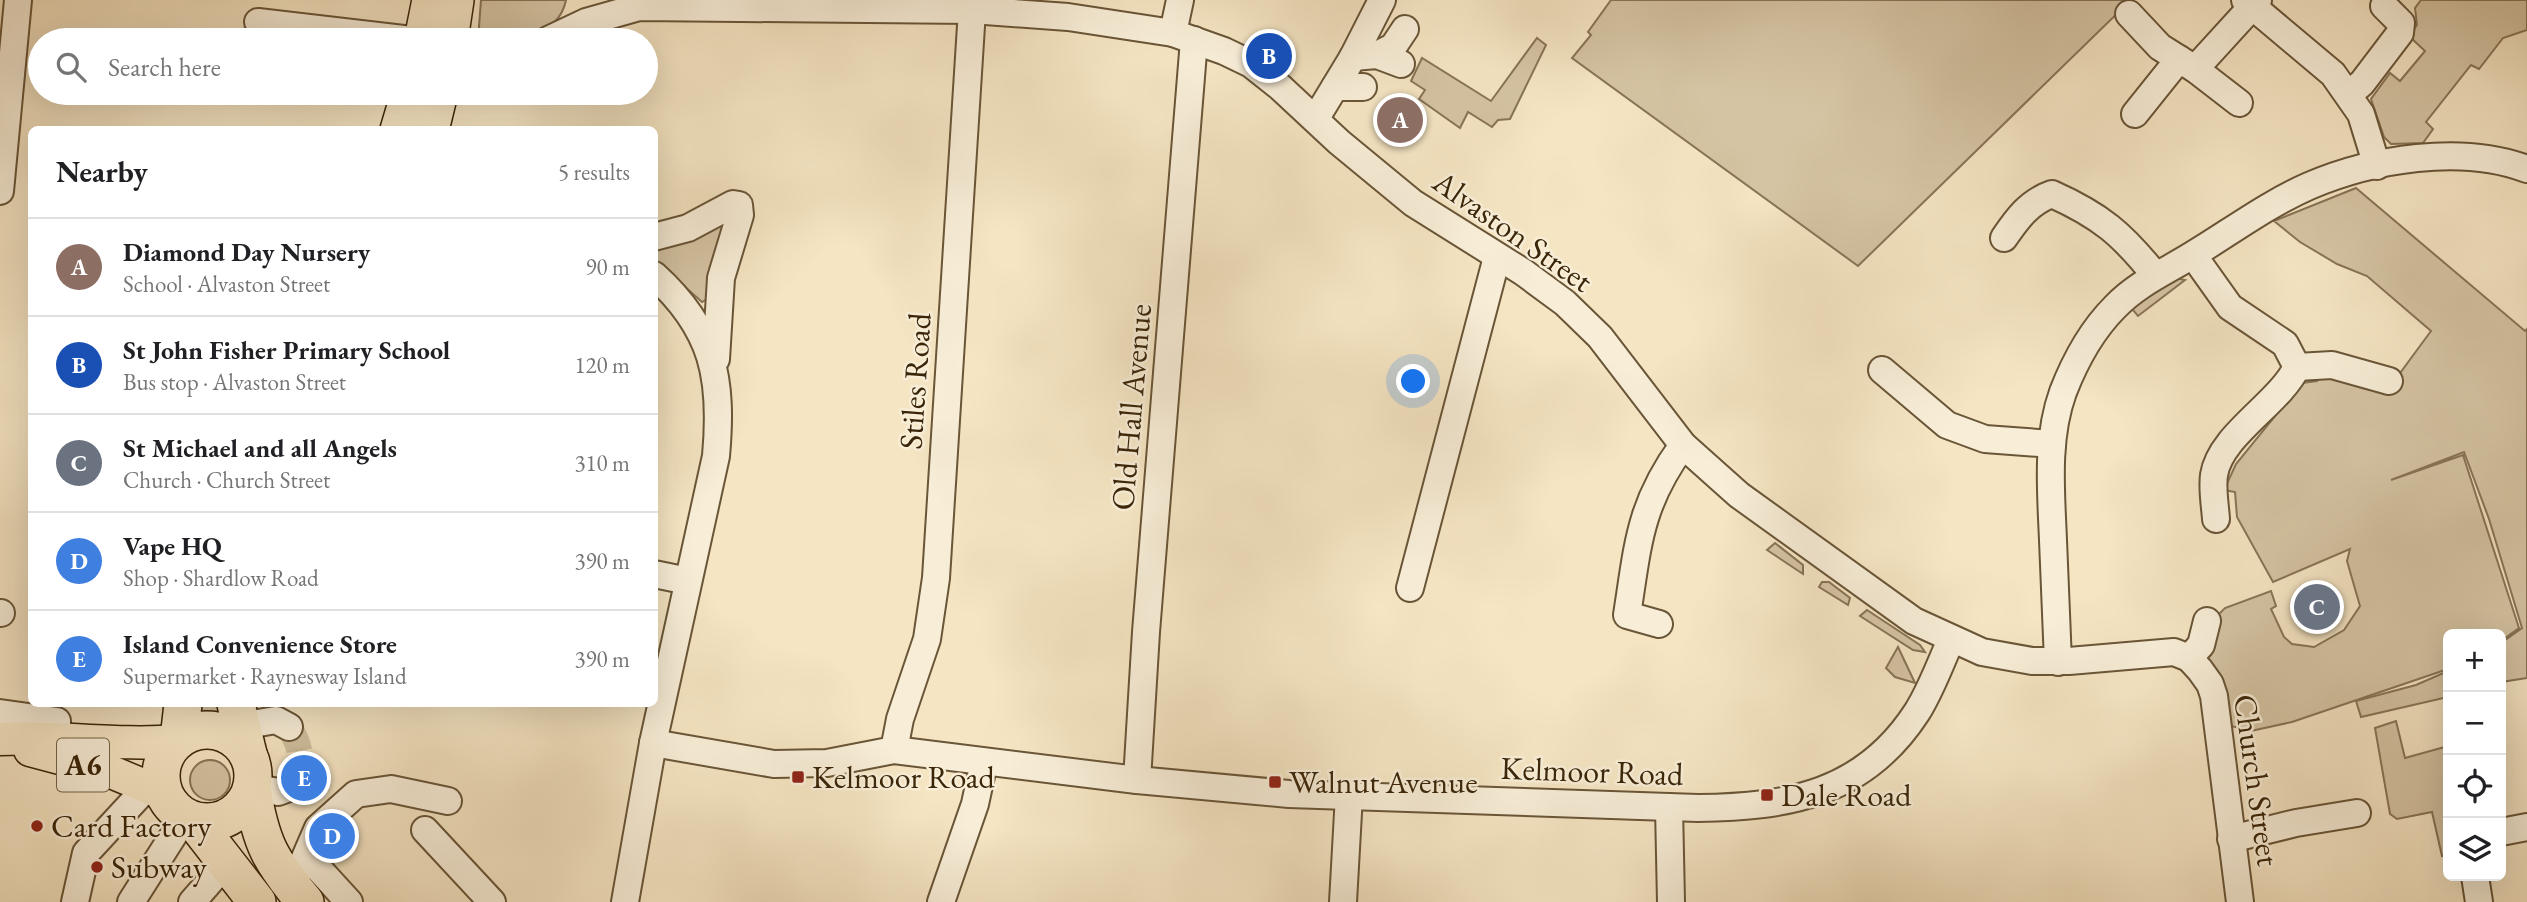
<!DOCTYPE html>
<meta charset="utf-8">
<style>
:root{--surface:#fff;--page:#f2f2f2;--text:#202124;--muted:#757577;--line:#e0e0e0;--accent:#db2777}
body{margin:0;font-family:"EB Garamond",serif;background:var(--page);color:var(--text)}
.controls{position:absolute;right:21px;bottom:21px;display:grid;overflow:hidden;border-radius:10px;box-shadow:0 7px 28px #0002}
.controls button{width:63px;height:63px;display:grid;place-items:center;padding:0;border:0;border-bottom:2px solid var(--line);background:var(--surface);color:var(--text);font:35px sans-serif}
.you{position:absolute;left:1414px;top:382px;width:24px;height:24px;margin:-18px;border:5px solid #fff;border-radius:50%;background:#1a73e8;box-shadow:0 0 0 10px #1a73e833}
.badge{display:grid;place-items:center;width:46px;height:46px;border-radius:50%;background:var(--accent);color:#fff;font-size:23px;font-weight:700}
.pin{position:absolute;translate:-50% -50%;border:4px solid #fff;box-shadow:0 2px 7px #0006}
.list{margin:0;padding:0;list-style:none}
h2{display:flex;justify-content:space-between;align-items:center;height:91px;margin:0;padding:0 28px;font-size:30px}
h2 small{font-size:23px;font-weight:400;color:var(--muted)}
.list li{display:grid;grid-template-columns:46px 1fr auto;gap:21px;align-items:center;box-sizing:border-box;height:98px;padding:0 28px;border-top:2px solid var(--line)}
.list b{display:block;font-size:26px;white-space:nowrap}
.list p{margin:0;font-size:23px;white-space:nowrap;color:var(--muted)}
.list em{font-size:23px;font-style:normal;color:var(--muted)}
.icon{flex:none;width:38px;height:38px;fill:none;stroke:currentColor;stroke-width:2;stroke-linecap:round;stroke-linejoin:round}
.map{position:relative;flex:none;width:2527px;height:902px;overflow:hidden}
.search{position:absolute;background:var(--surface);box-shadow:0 7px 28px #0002;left:28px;top:28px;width:630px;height:77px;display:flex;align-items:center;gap:18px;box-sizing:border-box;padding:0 24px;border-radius:38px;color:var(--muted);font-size:26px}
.panel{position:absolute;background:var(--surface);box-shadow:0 7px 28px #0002;left:28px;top:126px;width:630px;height:581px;border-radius:10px}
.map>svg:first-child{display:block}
.green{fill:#d5c4a3;stroke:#887456;stroke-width:2}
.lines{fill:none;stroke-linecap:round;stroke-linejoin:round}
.minor-tunnel{stroke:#d0bf9e;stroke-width:26;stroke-dasharray:26 13;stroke-linecap:butt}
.minor-casing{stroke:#695537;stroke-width:30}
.major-casing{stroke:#3a2508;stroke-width:35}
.highway-casing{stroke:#3a2508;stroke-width:40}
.minor{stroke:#f8eed8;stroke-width:26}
.major{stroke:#f5e5c3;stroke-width:32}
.highway{stroke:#f5e5c3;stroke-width:37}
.poi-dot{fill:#8f2418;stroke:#f8eed8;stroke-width:2.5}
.labels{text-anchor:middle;stroke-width:5;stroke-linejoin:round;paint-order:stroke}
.shield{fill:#f8eed8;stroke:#736146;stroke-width:2}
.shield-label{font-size:30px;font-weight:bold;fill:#3a2508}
.street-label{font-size:32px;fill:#3a2508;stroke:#f8eed8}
.poi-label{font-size:32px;fill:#3a2508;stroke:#f8eed8;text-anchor:start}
</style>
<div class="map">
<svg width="2527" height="902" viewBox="0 0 2527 902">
<rect width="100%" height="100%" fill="#f5e5c3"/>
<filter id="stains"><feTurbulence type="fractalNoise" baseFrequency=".00286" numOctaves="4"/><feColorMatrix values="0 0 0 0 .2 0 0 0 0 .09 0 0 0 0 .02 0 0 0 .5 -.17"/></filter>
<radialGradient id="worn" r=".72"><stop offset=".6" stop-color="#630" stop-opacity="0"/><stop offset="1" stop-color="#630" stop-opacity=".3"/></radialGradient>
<g class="green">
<path d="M481,0H566C558,40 510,40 478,40Z"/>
<polygon points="1611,0 2131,0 1858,266 1572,58 1591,35 1588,32"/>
<polygon points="2421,0 2527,0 2527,30 2503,38 2479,69 2471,65 2426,122 2433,129 2423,143 2391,144 2384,137 2371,99 2390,73 2400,81 2425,51 2409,36 2417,25 2415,8"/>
<polygon points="1537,38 1546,45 1510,119 1498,120 1492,127 1468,112 1460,128 1419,99 1425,90 1411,81 1422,58 1491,101"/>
<polygon points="2356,188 2525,331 2527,329 2527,678 2501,682 2501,643 2522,628 2489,519 2464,452 2391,480 2463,455 2519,628 2501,641 2501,634 2448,634 2448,669 2292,722 2251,731 2227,725 2203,658 2219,614 2225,608 2271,591 2276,606 2271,609 2284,637 2292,644 2314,647 2344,630 2360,606 2347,561 2350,549 2273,582 2237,517 2235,492 2224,490 2236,464 2302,383 2317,381 2321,370 2389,388 2431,331 2367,276 2337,264 2300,242 2274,221"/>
<polygon points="712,223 725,224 707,299 702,302 655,260 655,245"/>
<polygon points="2175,278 2185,280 2138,316 2132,309"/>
<polygon points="1775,543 1803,565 1803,574 1767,550"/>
<polygon points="1822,582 1829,582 1850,598 1848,605 1819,587"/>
<polygon points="1867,610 1920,645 1925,652 1913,650 1860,616"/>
<polygon points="1898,647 1915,683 1895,677 1886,668"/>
<polygon points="2448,671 2448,697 2361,717 2356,701 2416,685"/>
<polygon points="196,704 218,704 218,715 196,717"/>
<polygon points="2396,721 2405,758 2448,746 2448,855 2442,856 2432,812 2397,819 2390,814 2375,728"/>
<circle cx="210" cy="780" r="20"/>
</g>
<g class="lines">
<path class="minor-tunnel" d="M289,727C303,749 302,762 294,786"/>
<defs>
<g id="minor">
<polyline points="2245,0 2333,74 2361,114 2377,166"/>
<polyline points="2129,14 2160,47 2195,69 2239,103"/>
<polyline points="258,22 412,40"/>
<polyline points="1173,33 1180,0"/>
<polyline points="548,40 586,22 639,7 972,10 1068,17 1173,33 1224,51 1251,64 1280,87 1339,142 1413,203 1523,272 1565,303 1600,337 1683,445 1739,495 1914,621 1982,652 2032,661 2069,661 2174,652 2189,658 2200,670 2210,684 2214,696 2240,902"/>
<polyline points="1377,55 1393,47 1405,29"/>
<polyline points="1353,57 1377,55 1401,64"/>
<polyline points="2195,69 2258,0"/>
<polyline points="1335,87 1363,87"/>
<polyline points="2349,94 2362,83 2400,33 2401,23 2384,6"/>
<polyline points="2135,114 2179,59"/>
<polyline points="1316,118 1353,57 1382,0"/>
<polyline points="0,191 18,0"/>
<polyline points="654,237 688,228 733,204 739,205 740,215 721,278 716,359"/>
<path d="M2004,238C2017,219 2029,202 2052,194C2101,216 2122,234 2155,275"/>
<path d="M2193,255L2230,307L2285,344L2297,367C2279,404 2220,435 2214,475C2212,489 2215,505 2216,519"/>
<polyline points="2297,367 2332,365 2389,381"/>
<polyline points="1882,370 1947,425 1985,439 2052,444"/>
<polyline points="654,574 688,581"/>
<polyline points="1410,588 1497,257"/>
<polyline points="0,613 1,613"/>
<path d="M1659,624L1627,615C1638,545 1639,505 1683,445"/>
<polyline points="2189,658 2201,645 2207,621"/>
<path d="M2058,662C2056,621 2055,580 2053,540C2051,491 2046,439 2063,392C2075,361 2091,331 2115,307C2138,283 2167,271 2194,254C2232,231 2268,204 2309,186C2372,159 2461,144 2527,169"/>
<polyline points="0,713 57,721 57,738"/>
<polyline points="241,726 276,720 289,727"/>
<path d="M653,743L774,764L827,763L894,750L1137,780L1289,794L1698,808C1788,807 1864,794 1917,712C1931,690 1940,664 1951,640"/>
<polyline points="894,750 900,719 927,639 936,578 972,10"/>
<polyline points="1137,780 1146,632 1194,40"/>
<polyline points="252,787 278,792 294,786"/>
<polyline points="1669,807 1671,902"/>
<polyline points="425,830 492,902"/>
<polyline points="2501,832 2527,827"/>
<polyline points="2231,839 2296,823 2357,813"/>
<polyline points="301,867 318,828 356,794 391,789 448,801"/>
<polyline points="2475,876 2479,902"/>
<polyline points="293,879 301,867 308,864 317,867 349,902"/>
<polyline points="75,902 86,853 147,787"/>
<polyline points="131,902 185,817"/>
<polyline points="192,902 226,863"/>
<path d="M625,902L653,743L716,456C723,379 714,329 654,275"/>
<polyline points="941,902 975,804 984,762"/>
<polyline points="1343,902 1349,795"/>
</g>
<g id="major">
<path d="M0,739C59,736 118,746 177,741"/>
<polyline points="30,750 109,771 164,794"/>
</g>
<g id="highway">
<polyline points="423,40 431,0"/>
<polyline points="449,40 455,0"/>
<polyline points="399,130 410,93"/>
<polyline points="430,130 439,93"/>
<polyline points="236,704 248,754"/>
<circle cx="207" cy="776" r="46"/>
<polyline points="179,739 183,704"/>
<path d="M252,790C261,844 270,860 305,902"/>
<polyline points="194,821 257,902"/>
</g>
</defs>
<use href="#minor" class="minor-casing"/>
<use href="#major" class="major-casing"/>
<use href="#highway" class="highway-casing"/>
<use href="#minor" class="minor"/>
<use href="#major" class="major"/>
<use href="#highway" class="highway"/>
</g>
<g class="poi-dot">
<rect x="791" y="770" width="14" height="14" rx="3.5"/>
<rect x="1268" y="775" width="14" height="14" rx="3.5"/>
<rect x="1760" y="788" width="14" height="14" rx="3.5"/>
<circle cx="37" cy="826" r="7"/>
<circle cx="97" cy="867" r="7"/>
</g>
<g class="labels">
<rect class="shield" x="57" y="738.5" width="52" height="53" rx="5"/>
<g class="shield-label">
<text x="83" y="775">A6</text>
</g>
<g class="street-label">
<text transform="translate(1513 231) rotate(35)" y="11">Alvaston Street</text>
<text transform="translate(915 381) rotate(-86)" y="11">Stiles Road</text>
<text transform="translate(1131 407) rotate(-85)" y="11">Old Hall Avenue</text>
<text transform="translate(1592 771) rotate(2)" y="11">Kelmoor Road</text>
<text transform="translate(2257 780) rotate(82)" y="11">Church Street</text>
</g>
<g class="poi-label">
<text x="812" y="788">Kelmoor Road</text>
<text x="1289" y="793">Walnut Avenue</text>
<text x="1781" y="806">Dale Road</text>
<text x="51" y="837">Card Factory</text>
<text x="111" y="878">Subway</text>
</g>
</g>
<rect width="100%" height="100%" filter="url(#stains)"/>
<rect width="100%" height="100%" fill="url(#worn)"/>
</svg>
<div class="controls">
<button>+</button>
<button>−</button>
<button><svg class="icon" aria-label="locate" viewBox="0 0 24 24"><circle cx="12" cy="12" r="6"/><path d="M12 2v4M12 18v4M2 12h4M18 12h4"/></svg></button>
<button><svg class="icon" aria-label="layers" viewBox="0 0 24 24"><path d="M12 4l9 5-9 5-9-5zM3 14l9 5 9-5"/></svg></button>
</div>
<div class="you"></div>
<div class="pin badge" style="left:1400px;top:120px;background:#8d6e63">A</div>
<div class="pin badge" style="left:1269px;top:56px;background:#1a4fb4">B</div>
<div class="pin badge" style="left:2317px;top:607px;background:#6b7280">C</div>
<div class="pin badge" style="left:332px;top:836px;background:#3f7fe0">D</div>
<div class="pin badge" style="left:304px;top:778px;background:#3f7fe0">E</div>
<div class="search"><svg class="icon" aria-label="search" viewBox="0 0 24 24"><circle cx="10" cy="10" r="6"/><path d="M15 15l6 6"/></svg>Search here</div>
<section class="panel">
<h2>Nearby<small>5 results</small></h2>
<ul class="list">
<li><span class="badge" style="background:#8d6e63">A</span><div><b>Diamond Day Nursery</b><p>School · Alvaston Street</p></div><em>90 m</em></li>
<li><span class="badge" style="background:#1a4fb4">B</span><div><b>St John Fisher Primary School</b><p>Bus stop · Alvaston Street</p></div><em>120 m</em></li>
<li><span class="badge" style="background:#6b7280">C</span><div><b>St Michael and all Angels</b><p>Church · Church Street</p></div><em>310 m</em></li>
<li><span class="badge" style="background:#3f7fe0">D</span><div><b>Vape HQ</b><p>Shop · Shardlow Road</p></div><em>390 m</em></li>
<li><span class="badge" style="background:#3f7fe0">E</span><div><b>Island Convenience Store</b><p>Supermarket · Raynesway Island</p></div><em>390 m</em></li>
</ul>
</section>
</div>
